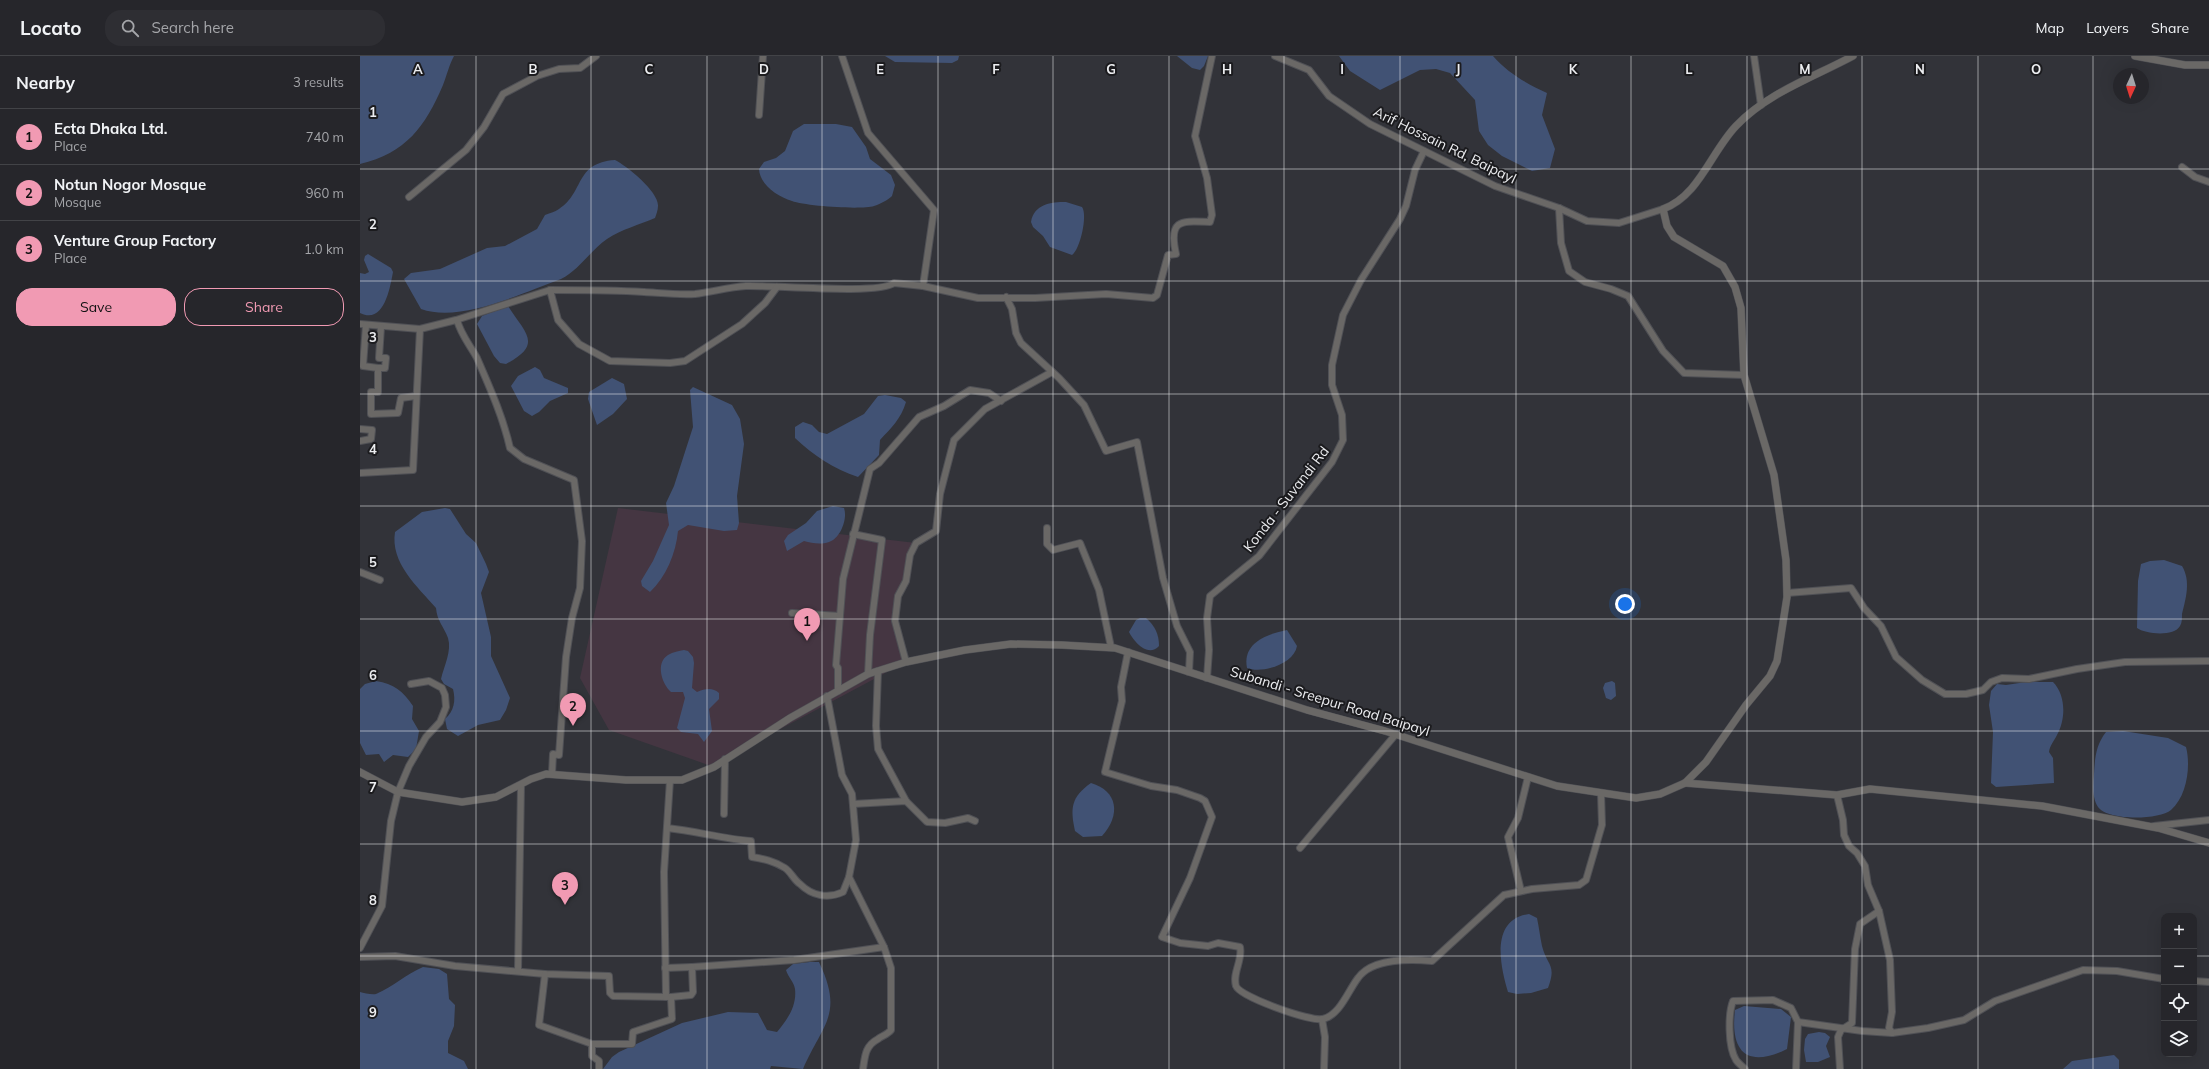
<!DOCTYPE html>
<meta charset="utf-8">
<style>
:root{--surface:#26262b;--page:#2e2e33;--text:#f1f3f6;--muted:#a4a5a9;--line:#424347;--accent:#f19ab3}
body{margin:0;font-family:Mulish,sans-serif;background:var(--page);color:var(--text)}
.controls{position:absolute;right:12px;bottom:12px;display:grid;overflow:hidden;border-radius:8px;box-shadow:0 4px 16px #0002}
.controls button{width:36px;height:36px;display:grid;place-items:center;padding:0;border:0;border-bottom:1px solid var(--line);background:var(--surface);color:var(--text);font:20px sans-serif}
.compass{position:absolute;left:1753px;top:12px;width:36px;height:36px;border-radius:50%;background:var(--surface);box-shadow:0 4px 16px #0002;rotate:184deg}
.you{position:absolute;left:1265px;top:548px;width:14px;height:14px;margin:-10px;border:3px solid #fff;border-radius:50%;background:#1a73e8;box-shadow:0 0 0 6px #1a73e833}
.badge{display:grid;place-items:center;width:26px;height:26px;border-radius:50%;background:var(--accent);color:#111;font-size:13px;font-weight:700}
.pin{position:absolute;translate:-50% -33px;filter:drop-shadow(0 1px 2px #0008)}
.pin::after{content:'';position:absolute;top:21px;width:14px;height:12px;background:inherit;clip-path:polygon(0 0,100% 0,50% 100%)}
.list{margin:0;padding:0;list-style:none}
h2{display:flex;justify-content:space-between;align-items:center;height:52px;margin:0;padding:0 16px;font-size:17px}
h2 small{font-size:13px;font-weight:400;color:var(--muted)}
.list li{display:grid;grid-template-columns:26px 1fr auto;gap:12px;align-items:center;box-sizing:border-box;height:56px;padding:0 16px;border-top:1px solid var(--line)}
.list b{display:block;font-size:15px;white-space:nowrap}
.list p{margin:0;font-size:13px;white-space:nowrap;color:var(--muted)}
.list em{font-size:13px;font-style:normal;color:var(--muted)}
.actions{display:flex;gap:8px;padding:12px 16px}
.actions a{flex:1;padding:9px 0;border:1px solid var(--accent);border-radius:16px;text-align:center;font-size:14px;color:var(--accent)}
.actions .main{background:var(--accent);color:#111}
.icon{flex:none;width:22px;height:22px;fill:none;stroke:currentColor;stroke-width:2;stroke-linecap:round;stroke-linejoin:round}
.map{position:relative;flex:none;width:1849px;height:1013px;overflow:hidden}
header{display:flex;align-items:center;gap:24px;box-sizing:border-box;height:56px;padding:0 20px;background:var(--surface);border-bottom:1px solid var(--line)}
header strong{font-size:19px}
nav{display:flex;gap:22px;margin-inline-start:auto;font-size:14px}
.search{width:280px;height:36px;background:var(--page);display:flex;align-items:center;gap:10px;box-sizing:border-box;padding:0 14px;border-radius:16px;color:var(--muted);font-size:15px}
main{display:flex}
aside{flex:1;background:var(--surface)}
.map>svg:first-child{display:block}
.industrial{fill:#453642}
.water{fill:#415274}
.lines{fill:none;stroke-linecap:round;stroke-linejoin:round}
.minor-casing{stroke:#505156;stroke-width:8}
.tertiary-casing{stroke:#505156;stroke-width:8}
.minor{stroke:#6a6866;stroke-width:6}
.tertiary{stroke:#6a6866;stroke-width:7}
.grid{fill:none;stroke:#edeef1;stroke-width:1;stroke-opacity:0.55}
.labels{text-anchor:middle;stroke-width:4;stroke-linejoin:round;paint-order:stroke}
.street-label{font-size:14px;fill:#edeef1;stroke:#1b1b1e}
.grid-label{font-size:13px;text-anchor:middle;font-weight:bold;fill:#edeef1;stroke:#1b1b1e;stroke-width:4;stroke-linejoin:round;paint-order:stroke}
</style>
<header>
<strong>Locato</strong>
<div class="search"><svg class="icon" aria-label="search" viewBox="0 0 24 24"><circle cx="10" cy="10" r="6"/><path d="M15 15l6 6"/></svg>Search here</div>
<nav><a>Map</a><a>Layers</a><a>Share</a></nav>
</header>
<main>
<aside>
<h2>Nearby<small>3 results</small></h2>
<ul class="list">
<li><span class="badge">1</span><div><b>Ecta Dhaka Ltd.</b><p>Place</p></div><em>740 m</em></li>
<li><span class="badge">2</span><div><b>Notun Nogor Mosque</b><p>Mosque</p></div><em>960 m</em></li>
<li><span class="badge">3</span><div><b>Venture Group Factory</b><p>Place</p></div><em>1.0 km</em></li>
</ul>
<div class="actions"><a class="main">Save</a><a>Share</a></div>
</aside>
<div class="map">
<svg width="1849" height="1013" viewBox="0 0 1849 1013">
<rect width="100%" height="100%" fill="#323339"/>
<polygon class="industrial" points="258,452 556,487 535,565 546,606 379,695 354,711 249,674 220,622"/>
<g class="water">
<path d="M0,0H94C89,9 87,19 83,29C65,71 46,97 0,108Z"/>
<polygon points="525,0 599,0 598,4 592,7 535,6"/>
<polygon points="817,0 848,0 844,10 840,14 832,12"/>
<path d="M979,0H1133C1148,17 1167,28 1187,37L1182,59L1195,93L1190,112L1172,115L1142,100L1128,89L1119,75L1115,44L1090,17L1076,13L1060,14L1020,34L990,15Z"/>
<path d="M444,68H476L492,71L506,91L510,103L531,119L535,129L532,140C528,144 520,148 514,150C501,154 445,150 432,145C417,140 400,129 399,113L404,106L416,102L425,95L433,75Z"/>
<path d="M255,104C267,110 299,136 298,150C298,154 296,159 295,162C279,169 262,173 247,183C230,195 219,214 201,223C162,237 101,267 61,253L44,223L51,217L80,213L127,192L145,190L177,173L185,159C189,157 195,156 199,153C225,136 214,107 255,104Z"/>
<path d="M706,146L722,151C728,159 720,194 712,199L690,191L683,180L673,171L671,166C674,148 691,146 706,146Z"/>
<path d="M8,198L31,212L33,216C30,232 24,269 0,257V217L5,218L9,216L4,204L5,200Z"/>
<path d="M148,250C165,277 184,288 146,308L140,307L134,300L117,268L122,260Z"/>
<polygon points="175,311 180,314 184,322 208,332 208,337 190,345 179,356 172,360 164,355 151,330 158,320"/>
<polygon points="252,322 264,328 267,343 253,358 237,369 228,343 229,336"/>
<path d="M333,331L372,349L380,363L384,388L377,440L379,467L377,474L364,475L328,469L318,475C316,497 306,521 290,536L282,530L281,525L293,505L309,469L306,447L314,430L333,371L330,334Z"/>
<path d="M525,339L541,342L546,346C541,363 531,372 520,384L519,399L498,421C474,413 453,399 435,382V371L443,366L452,369L459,376L467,378L504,358L518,340Z"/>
<path d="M473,450L484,452C488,463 480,483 469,486C460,489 452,487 444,485L427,495L424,485L428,479L446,467L457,455Z"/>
<path d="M85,452L90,453L106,478L116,487L126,508L129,516L121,537L131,581V600L150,642L146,654L140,664L118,669L98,680L87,673L85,663C94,655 96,645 93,633L84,628L81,623C84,610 92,595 88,582C84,571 77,565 76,552C58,531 30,507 35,476L62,456Z"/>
<path d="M1804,504L1822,510C1831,525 1826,542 1822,558C1822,562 1822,567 1820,570C1814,581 1785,578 1777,572L1778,525L1781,508L1790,505Z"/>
<path d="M780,562H786C795,570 799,578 799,590C788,602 774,586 769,576L776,564Z"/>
<path d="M927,574L937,590C934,608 902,618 887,612C882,587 907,578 927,574Z"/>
<path d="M324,594L328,595L333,601L334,607L332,632L337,636C345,633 352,631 359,637V643L349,653L352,675L344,686L338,678L321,676L317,672L325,642L323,636H311C302,628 295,607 308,599C313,596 319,595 324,594Z"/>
<path d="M16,625C34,628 43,635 53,650L52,663L59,675L56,693L48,701L33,699L24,706L19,698L6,699L0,687V633L5,628Z"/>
<polygon points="1252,625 1255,627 1256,640 1251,644 1246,642 1243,632 1245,627"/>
<path d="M1666,626H1693C1706,639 1706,663 1697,679C1694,685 1690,689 1689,696L1693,702L1694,727L1636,731L1631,727L1633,676L1629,649L1631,635L1637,628L1646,629Z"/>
<path d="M1763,675L1808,682L1826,691C1831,710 1827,740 1811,754C1799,764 1748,765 1738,751C1732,742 1733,729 1734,718C1735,701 1736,689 1746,676Z"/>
<path d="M731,727C758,735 761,759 742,780L723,781L715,775C710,752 711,741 731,727Z"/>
<path d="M1169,858L1177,862C1179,871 1180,881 1182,890C1187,910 1197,908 1188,932L1171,937L1157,938L1148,936C1140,910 1130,863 1169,858Z"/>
<path d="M450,906H459C484,959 463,967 443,1013L411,1010L410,1013H243L252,1001L259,996L322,967L368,956L398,957L407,974L417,976C427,964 437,950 435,933C434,926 428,921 426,914L433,908Z"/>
<path d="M63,911L79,913L87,918L89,943L95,949L94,970L88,985V997L104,1005L108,1013H0V936C4,937 12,939 16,938C33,931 46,918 63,911Z"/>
<path d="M1384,950L1421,953L1431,961L1427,993C1386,1013 1370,995 1375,954Z"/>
<polygon points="1459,976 1465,977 1470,981 1466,990 1470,1001 1458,1006 1446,1006 1444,994 1445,983 1448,978"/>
<polygon points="1754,999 1759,1004 1759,1013 1703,1013 1712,1005"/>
</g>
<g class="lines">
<defs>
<g id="minor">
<polyline points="482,0 508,77 574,154 563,230"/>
<polyline points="915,0 949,14 969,40 1010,68 1135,130 1199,152 1227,165 1259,167 1303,153"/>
<polyline points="1394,0 1401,49"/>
<polyline points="399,59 403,0"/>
<polyline points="1822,111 1835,121 1849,126"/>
<polyline points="49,141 106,94 124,71 143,38 177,20 199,13 220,12 236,0"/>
<polyline points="1199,152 1201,187 1209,215 1225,226 1251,233 1268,240 1303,295 1324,317 1384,319"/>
<path d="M190,234C221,234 253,234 284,236C301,237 318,239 335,238C352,236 369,231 386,230C412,229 519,239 534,227L563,230L618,242H675L746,238L793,242L797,239L808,199L816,198C808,162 822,165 850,166L852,159L847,122L835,80L852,0"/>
<polyline points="646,241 652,253 656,277 661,287 699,322 724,349 746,395 777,386 803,522 817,570 830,596 829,616"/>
<path d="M97,264C101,279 110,289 117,302C130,332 143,361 150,392L164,403L214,424L222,485L220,532L212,562L206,601L199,699L193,698L192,718"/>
<polyline points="0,268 60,273"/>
<polyline points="6,269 3,310 18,312 18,336 11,336 11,358 38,357 41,342 56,340"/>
<polyline points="18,312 25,312 26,302 19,302 21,271"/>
<polyline points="0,373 12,374 11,383 0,385"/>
<polyline points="0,417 53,414 60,273 96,264 190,234 198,264 219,288 250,305 310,307 325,305 382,268 405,247 417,231"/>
<polyline points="687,472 687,488 693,494 720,487 739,534 751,591"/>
<polyline points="493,478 522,484 510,579 508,618"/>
<polyline points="0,516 20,524"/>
<polyline points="1427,537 1491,532 1504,552 1521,570 1536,601 1562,624 1585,638 1606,638 1623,634 1631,626 1642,622 1669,623 1717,613 1765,606 1849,605"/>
<polyline points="432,557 480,560"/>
<path d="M768,596L761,631L762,645L745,716L791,730L817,734L840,742L845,745L852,761L830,822L802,881L820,887L848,890L858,887L880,891C883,904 872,917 876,930C880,941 951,966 963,963C980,959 988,935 998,922C1012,902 1051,903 1072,905L1144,839L1172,833L1219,829L1226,824L1242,769L1241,737"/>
<polyline points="546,606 535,565 538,540 546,525 550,499 556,487 576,475 580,438 594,384 625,353 692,316"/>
<polyline points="518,615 516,670 518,693 546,745"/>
<polyline points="847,622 849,594 847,562 850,540 899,500 972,406 983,384 982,359 972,329 972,309 983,259 1001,224 1040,163 1046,150 1055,114 1064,95"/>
<polyline points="478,635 478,612 476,609 483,523 510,413 519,407 559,361 584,350 610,334 629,337 641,345"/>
<polyline points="467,640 482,719 492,738 496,784 489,821 524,891"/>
<polyline points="1477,739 1483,764 1484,779 1489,790 1497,797 1505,810 1508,829 1519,855 1530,904 1532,956 1529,972 1532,977 1568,972 1604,964 1635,945 1723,914 1757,915 1804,923"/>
<polyline points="493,748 546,745 567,766 585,767 608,762 615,765"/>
<polyline points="364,758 365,703"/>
<polyline points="1794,770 1849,764"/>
<path d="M307,772C336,775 363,783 391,785L392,801C404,803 414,805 425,812C431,816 434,824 440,828C452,840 468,843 483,836L489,821"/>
<polyline points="940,792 1036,678"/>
<polyline points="1161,835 1148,781 1158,762 1168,721"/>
<polyline points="0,892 22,850 31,765 38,736 49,710 66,681 80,666 86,651 85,639 82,632 69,625 51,628"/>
<path d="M0,901L35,900L95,910L185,918L249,920L250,937L253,940L311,941L331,939L333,936L332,911L434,904L524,891L531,912V974C528,978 522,980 518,983C505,990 505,1000 503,1013"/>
<polyline points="305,912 332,911"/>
<polyline points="158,915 161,729"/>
<polyline points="185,918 179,969 232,988 232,1000 239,1005 239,1013"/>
<polyline points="1834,925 1849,926"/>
<polyline points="306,941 304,816 310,724"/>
<polyline points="962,963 965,981 964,1013"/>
<polyline points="232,988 272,988 273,976 312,963 311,941"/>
<path d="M1385,1013C1382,1010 1378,1007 1376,1004C1368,991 1368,958 1373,945L1413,944L1431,952L1438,966L1502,975L1532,977"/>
<polyline points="1436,1013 1438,966"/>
<polyline points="1480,1013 1478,981 1481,974 1492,967 1495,893 1500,868 1519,855"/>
</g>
<g id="tertiary">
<polyline points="1775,0 1825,9 1849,9"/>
<path d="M0,716L38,736L102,746L136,741L171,723L186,718L266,724H322L354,711L430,662L508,618L546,606L605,594L651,588L702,589L755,592L947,654L1025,675L1197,730L1276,742L1300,738L1325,727L1346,706L1386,649L1410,620L1417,605L1427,541L1426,504L1414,419L1384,319L1381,252L1375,231L1363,210L1314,181L1307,170L1303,153C1339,140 1351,96 1376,70C1407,37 1454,21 1493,0"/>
<polyline points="1325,727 1477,739 1510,733 1682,750 1798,772 1849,787"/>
</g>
</defs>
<use href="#minor" class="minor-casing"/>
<use href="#tertiary" class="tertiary-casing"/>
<use href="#minor" class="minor"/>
<use href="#tertiary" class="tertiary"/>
</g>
<path class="grid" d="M116,0V1013M231,0V1013M347,0V1013M462,0V1013M578,0V1013M693,0V1013M809,0V1013M924,0V1013M1040,0V1013M1156,0V1013M1271,0V1013M1387,0V1013M1502,0V1013M1618,0V1013M1733,0V1013M0,113H1849M0,225H1849M0,338H1849M0,450H1849M0,563H1849M0,675H1849M0,788H1849M0,900H1804M1834,900H1849"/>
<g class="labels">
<g class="street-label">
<text transform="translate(1085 89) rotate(26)" y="5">Arif Hossain Rd, Baipayl</text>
<text transform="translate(926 443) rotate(-52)" y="5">Konda - Suvandi Rd</text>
<text transform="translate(970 645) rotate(17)" y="5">Subandi - Sreepur Road Baipayl</text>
</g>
</g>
<g class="grid-label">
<text x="58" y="18">A</text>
<text x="173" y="18">B</text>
<text x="289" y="18">C</text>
<text x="404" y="18">D</text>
<text x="520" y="18">E</text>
<text x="636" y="18">F</text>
<text x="751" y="18">G</text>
<text x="867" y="18">H</text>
<text x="982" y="18">I</text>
<text x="1098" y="18">J</text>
<text x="1213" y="18">K</text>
<text x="1329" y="18">L</text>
<text x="1445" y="18">M</text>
<text x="1560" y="18">N</text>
<text x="1676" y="18">O</text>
<text x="13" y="61">1</text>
<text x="13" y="173">2</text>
<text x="13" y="286">3</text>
<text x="13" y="398">4</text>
<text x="13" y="511">5</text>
<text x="13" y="624">6</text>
<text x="13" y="736">7</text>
<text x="13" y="849">8</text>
<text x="13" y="961">9</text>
</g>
</svg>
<div class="controls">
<button>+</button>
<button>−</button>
<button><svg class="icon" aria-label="locate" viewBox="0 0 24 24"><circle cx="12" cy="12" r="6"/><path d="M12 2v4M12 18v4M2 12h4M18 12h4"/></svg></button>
<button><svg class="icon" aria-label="layers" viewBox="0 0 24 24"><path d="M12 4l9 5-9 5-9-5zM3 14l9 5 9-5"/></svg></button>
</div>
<svg class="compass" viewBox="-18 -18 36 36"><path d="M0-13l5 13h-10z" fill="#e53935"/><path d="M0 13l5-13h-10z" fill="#a4a5a9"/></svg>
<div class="you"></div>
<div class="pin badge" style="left:447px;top:585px">1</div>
<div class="pin badge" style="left:213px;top:670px">2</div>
<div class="pin badge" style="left:205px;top:849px">3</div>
</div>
</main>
